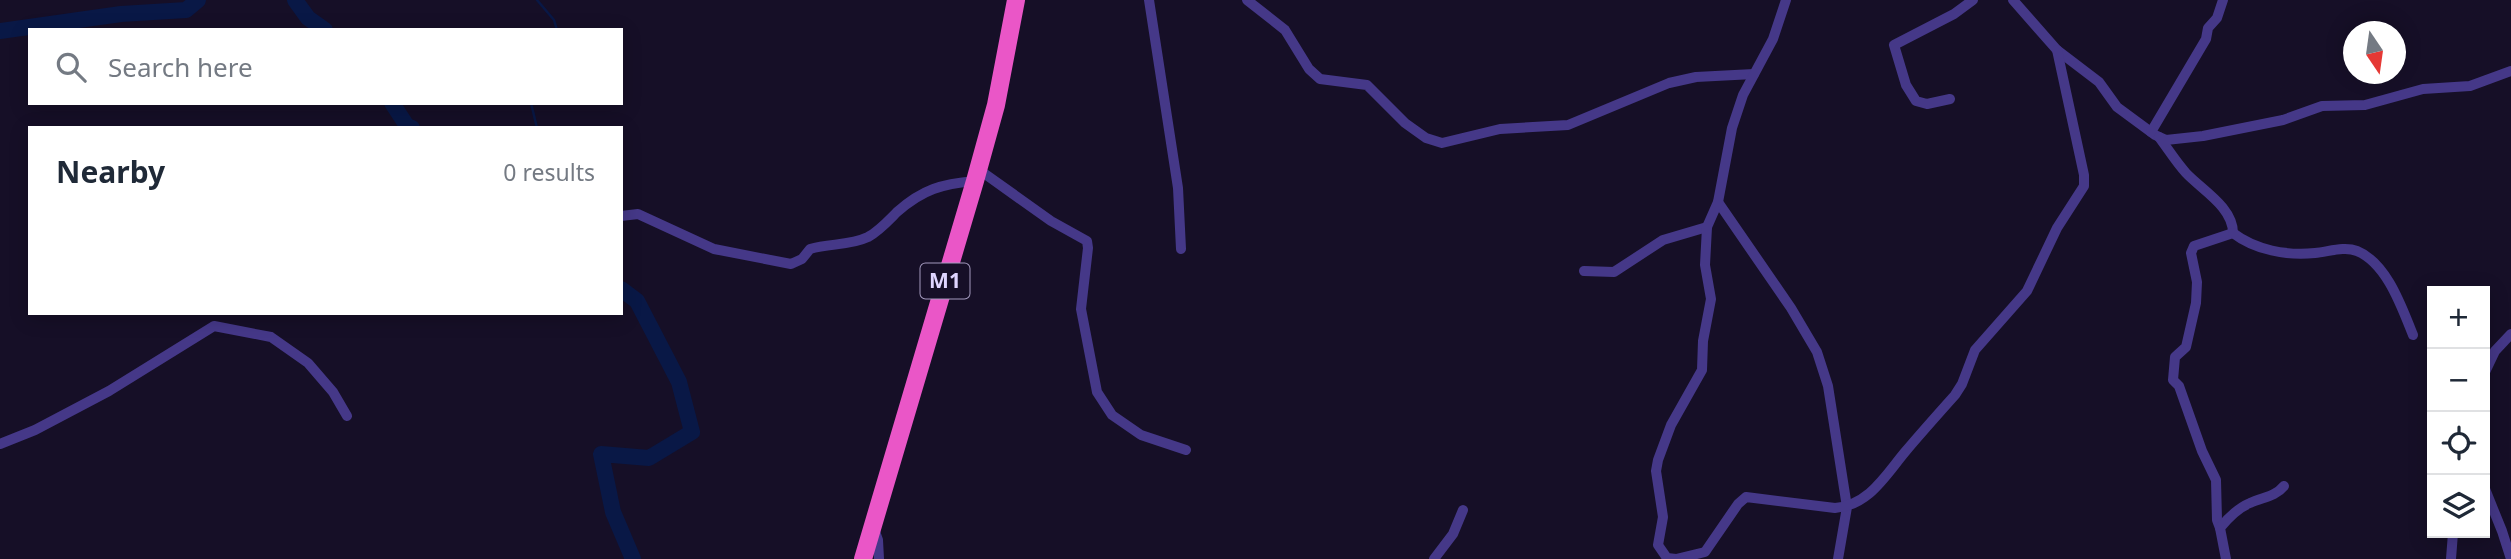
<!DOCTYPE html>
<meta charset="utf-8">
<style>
:root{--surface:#fff;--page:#f6f6f7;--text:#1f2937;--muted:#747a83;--line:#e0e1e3}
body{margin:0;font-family:"Noto Sans",sans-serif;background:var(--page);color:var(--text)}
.controls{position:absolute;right:21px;bottom:21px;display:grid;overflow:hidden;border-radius:0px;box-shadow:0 4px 18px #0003}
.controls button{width:63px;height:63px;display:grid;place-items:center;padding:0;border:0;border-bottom:2px solid var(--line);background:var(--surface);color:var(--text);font:35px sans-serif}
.compass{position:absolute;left:2343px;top:21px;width:63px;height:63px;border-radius:50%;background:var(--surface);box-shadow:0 4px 18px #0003;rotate:167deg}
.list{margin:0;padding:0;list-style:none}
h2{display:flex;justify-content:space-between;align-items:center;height:91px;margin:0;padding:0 28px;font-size:30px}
h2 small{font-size:23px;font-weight:400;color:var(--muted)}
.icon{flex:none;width:38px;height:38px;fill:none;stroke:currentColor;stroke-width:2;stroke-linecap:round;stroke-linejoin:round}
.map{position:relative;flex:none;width:2511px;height:559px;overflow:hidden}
.search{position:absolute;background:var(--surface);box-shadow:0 4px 18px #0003;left:28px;top:28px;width:595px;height:77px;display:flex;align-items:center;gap:18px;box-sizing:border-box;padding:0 24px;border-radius:0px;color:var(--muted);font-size:26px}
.panel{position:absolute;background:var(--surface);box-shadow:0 4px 18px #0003;left:28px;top:126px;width:595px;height:189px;border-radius:0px}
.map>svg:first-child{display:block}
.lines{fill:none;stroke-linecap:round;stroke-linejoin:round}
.stream{stroke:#091846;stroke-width:2.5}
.river{stroke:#091846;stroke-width:16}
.minor{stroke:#453888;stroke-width:10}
.trunk{stroke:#ea56c7;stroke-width:18}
.labels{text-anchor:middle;stroke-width:5;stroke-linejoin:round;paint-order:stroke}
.shield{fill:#160f27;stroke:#a39abe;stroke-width:2}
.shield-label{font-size:21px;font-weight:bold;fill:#dfd5ff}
</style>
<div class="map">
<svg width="2511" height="559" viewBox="0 0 2511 559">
<rect width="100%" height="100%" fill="#160f27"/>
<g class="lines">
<g class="stream">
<polyline points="537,0 554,20 557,30"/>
<polyline points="531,103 537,128"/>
</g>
<g class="river">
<polyline points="295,0 308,18 325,30"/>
<polyline points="0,31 121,14 186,10 198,0"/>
<polyline points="392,103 407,126 412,128"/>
<polyline points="621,289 637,301 679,382 692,432 649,458 601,454 613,512 633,559"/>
</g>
<g class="minor">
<polyline points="1149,0 1178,188 1181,249"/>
<polyline points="1247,0 1285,30 1309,69 1320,79 1367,85 1405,123 1426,138 1442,143 1500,129 1568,125 1669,83 1696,77 1754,74"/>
<polyline points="2013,0 2057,50 2099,82 2117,107 2155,135 2166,140 2203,136 2283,120 2322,106 2365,105 2423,89 2470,86 2511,71"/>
<polyline points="1950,99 1927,104 1916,101 1906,85 1894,45 1954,14 1973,0"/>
<polyline points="2151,132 2206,39 2208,28 2217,18 2223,0"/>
<path d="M2159,137C2168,149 2176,162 2186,173C2202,190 2233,207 2233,233L2194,246L2191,253L2197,282L2196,303L2186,347L2175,357L2173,380L2179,386L2202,451L2216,480L2217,520L2220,528"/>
<polyline points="978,169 1051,221 1087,241 1088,248 1081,309 1097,392 1112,415 1141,435 1186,450"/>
<polyline points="1718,202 1791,308 1817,352 1828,386 1847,507 1838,559"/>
<path d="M621,216L638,214L714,249L791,264L802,259L810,249C830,243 849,246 868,237C879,231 888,221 897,212C923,189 942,184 975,181"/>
<path d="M2233,233C2255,250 2287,256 2315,253C2328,252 2344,246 2357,251C2387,263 2402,308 2413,335"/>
<polyline points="1584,271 1614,272 1663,240 1707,227"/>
<polyline points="2485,372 2495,351 2511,334"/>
<polyline points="0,444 35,430 109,391 214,326 271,337 308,363 333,392 347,416"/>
<polyline points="2485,489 2502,531 2511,559"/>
<polyline points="874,529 878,540 879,559"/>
<polyline points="1434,559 1453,534 1463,510"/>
<path d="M1676,559L1705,552L1738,504L1746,497L1835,508C1869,505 1885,476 1905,452C1921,433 1938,414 1955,395L1962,384L1975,350L2027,291L2057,228L2084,186V175L2057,50"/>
<polyline points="1676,559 1667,558 1658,545 1663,517 1656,471 1658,460 1671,425 1702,370 1703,341 1711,299 1705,265 1707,227 1718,202 1732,128 1743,95 1773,39 1786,0"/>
<path d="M2226,559L2220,528C2228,518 2238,508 2250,503C2263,497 2275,497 2284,486"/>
<polyline points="2451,559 2453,533"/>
</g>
<polyline class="trunk" points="863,559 975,181 996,105 1016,0"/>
</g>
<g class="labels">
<rect class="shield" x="920.5" y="263.5" width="49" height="35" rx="5"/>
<g class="shield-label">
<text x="945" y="288">M1</text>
</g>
</g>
</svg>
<div class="controls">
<button>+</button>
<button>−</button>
<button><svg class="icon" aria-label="locate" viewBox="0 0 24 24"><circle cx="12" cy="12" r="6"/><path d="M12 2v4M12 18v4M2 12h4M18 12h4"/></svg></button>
<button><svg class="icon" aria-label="layers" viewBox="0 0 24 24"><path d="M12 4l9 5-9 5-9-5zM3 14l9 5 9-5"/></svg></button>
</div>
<svg class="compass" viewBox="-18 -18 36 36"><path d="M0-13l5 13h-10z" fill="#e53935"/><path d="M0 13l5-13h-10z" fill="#747a83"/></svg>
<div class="search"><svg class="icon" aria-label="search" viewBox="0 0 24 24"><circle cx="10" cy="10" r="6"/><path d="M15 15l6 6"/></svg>Search here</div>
<section class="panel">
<h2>Nearby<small>0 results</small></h2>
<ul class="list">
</ul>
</section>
</div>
